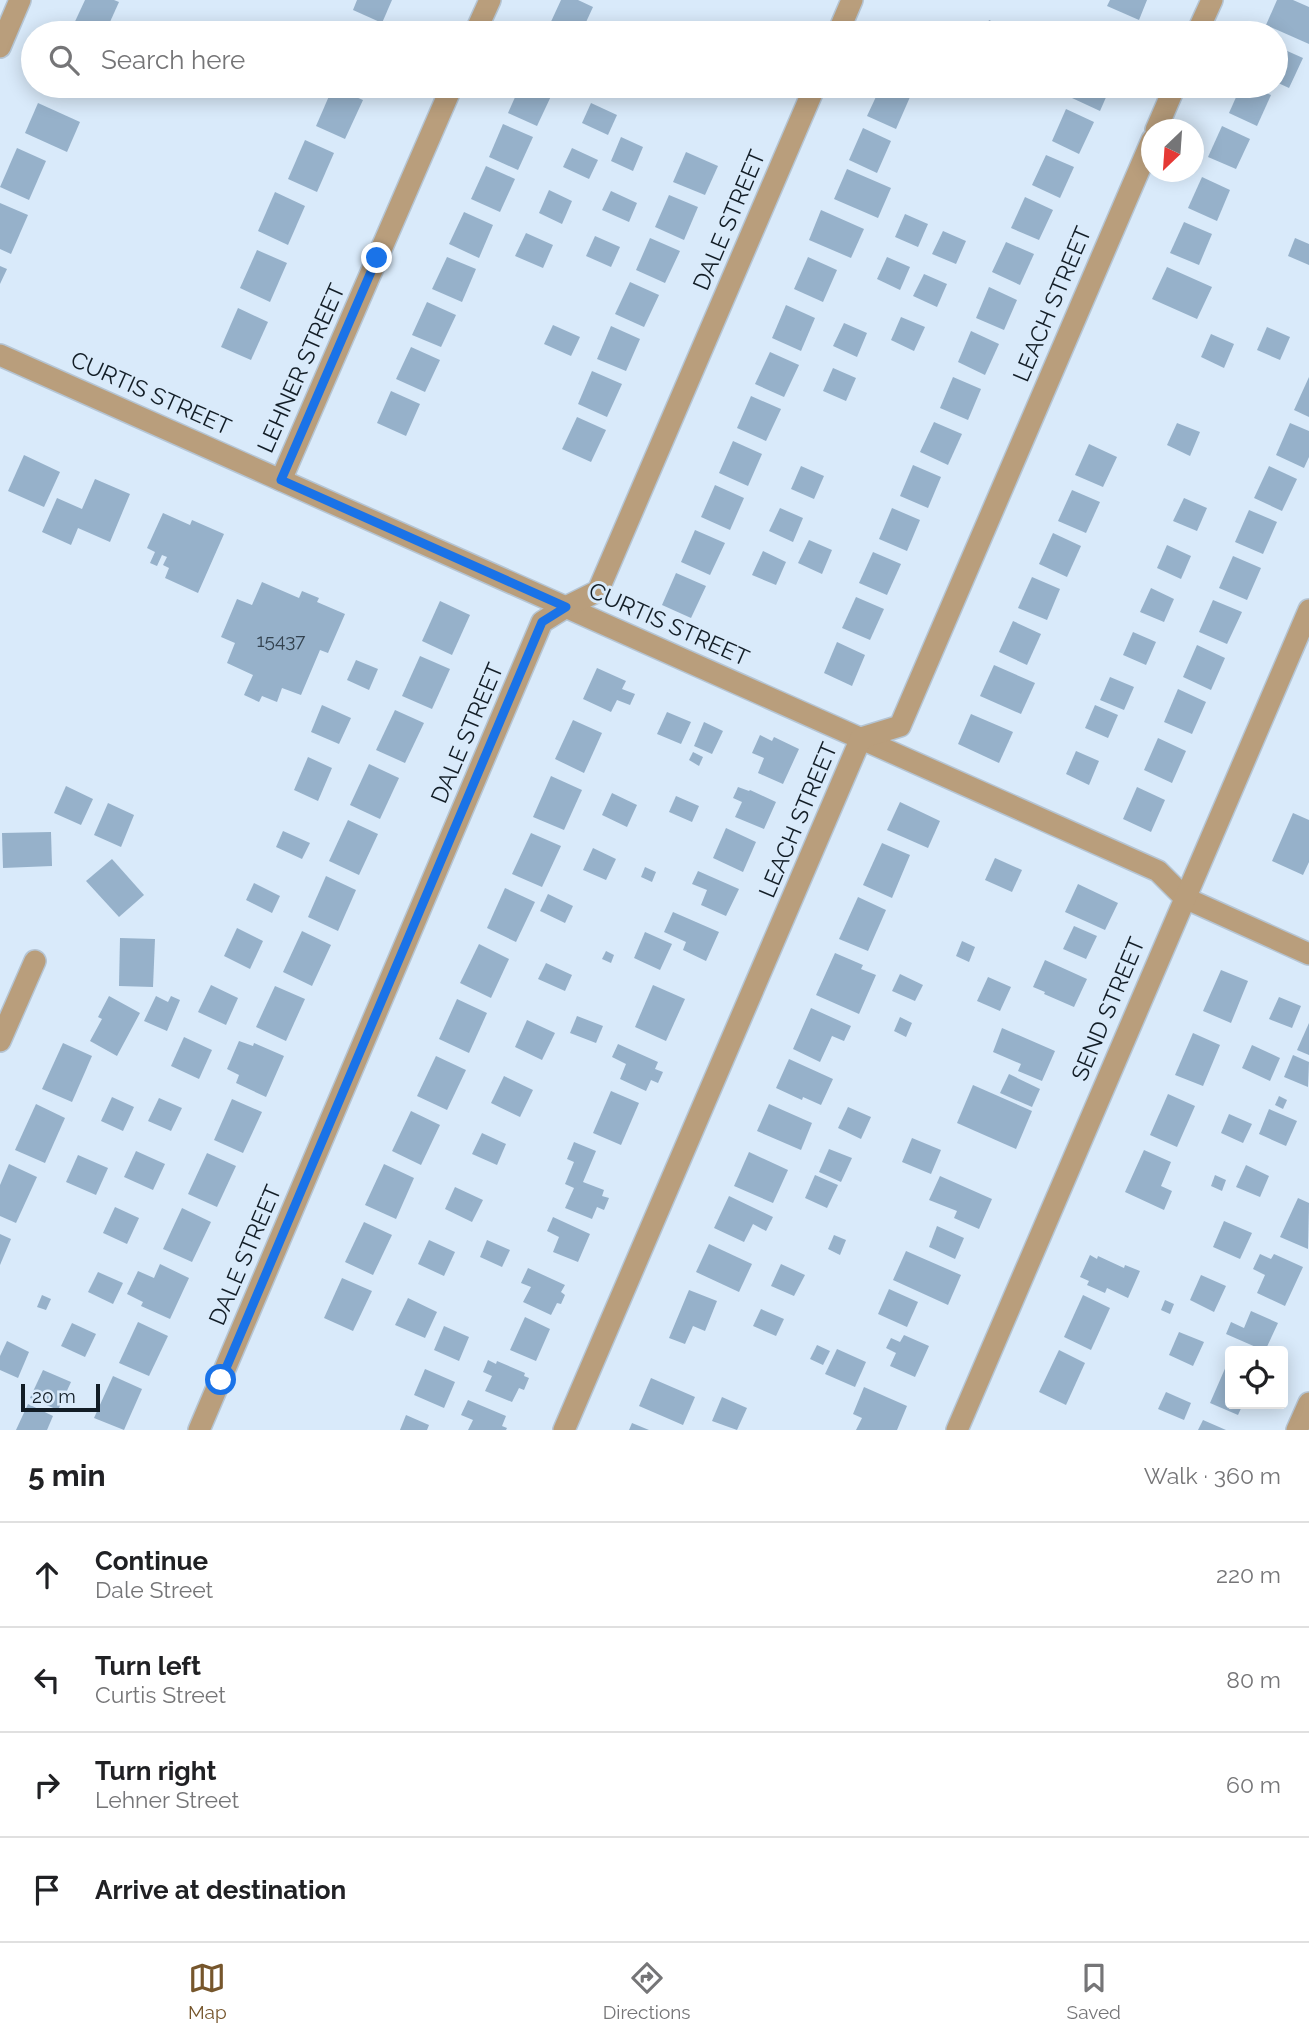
<!DOCTYPE html>
<meta charset="utf-8">
<style>
:root{--surface:#fff;--page:#f6f6f6;--text:#202124;--muted:#757577;--line:#e0e0e0;--accent:#76562c}
body{margin:0;font-family:Raleway,sans-serif;background:var(--page);color:var(--text)}
.controls{position:absolute;right:21px;bottom:21px;display:grid;overflow:hidden;border-radius:7px;box-shadow:0 4px 18px #0003}
.controls button{width:63px;height:63px;display:grid;place-items:center;padding:0;border:0;border-bottom:2px solid var(--line);background:var(--surface);color:var(--text);font:35px sans-serif}
.compass{position:absolute;left:1141px;top:119px;width:63px;height:63px;border-radius:50%;background:var(--surface);box-shadow:0 4px 18px #0003;rotate:205deg}
.scale{position:absolute;left:21px;bottom:18px;width:79px;box-sizing:border-box;padding-left:7px;border:4px solid #121d26;border-top:0;font-size:19px;line-height:24px;white-space:nowrap;color:#121d26;-webkit-text-stroke:5px #d9eafa;paint-order:stroke}
.stop{position:absolute;width:21px;height:21px;margin:-16px;border:5px solid #1a73e8;border-radius:50%;background:#fff}
.stop.end{background:#1a73e8;border-color:#fff;box-shadow:0 2px 7px #0008}
.list{margin:0;padding:0;list-style:none}
h2{display:flex;justify-content:space-between;align-items:center;height:91px;margin:0;padding:0 28px;font-size:30px}
h2 small{font-size:23px;font-weight:400;color:var(--muted)}
.list li{display:grid;grid-template-columns:46px 1fr auto;gap:21px;align-items:center;box-sizing:border-box;height:105px;padding:0 28px;border-top:2px solid var(--line)}
.list b{display:block;font-size:26px;white-space:nowrap}
.list p{margin:0;font-size:23px;white-space:nowrap;color:var(--muted)}
.list em{font-size:23px;font-style:normal;color:var(--muted)}
.icon{flex:none;width:38px;height:38px;fill:none;stroke:currentColor;stroke-width:2;stroke-linecap:round;stroke-linejoin:round}
.map{position:relative;flex:none;width:1309px;height:1430px;overflow:hidden}
.search{position:absolute;background:var(--surface);box-shadow:0 4px 18px #0003;left:21px;right:21px;top:21px;height:77px;display:flex;align-items:center;gap:18px;box-sizing:border-box;padding:0 24px;border-radius:38px;color:var(--muted);font-size:26px}
.sheet{height:511px;background:var(--surface)}
nav{display:flex;justify-content:space-around;align-items:center;box-sizing:border-box;height:98px;border-top:2px solid var(--line);background:var(--surface);font-size:19px;color:var(--muted)}
nav a{display:grid;justify-items:center;gap:4px}
nav .on{color:var(--accent)}
.map>svg:first-child{display:block}
.building{fill:#96b1ca}
.lines{fill:none;stroke-linecap:round;stroke-linejoin:round}
.minor-casing{stroke:#b5c5d4;stroke-width:24}
.minor{stroke:#b99e7c;stroke-width:21}
.route{stroke:#1a73e8;stroke-width:9}
.labels{text-anchor:middle;stroke-width:6;stroke-linejoin:round;paint-order:stroke}
.number-label{font-size:19px;fill:#33424f}
.street-label{font-size:23px;fill:#121d26;stroke:#d9eafa}
</style>
<div class="map">
<svg width="1309" height="1430" viewBox="0 0 1309 1430">
<rect width="100%" height="100%" fill="#d9eafa"/>
<g class="building">
<polygon points="85,0 114,0 119,2 105,33 84,33 72,28"/>
<polygon points="357,0 392,0 382,23 353,10"/>
<polygon points="561,0 578,0 593,7 581,33 566,33 549,26"/>
<polygon points="1110,0 1147,0 1139,20 1107,6"/>
<polygon points="1277,0 1293,0 1309,7 1309,44 1266,25"/>
<polygon points="989,20 1013,31 1011,33 984,33"/>
<polygon points="1106,21 1132,33 1101,33"/>
<polygon points="1276,46 1303,58 1289,88 1276,82"/>
<polygon points="60,86 86,86 82,95"/>
<polygon points="520,86 534,86 552,94 537,126 508,113"/>
<polygon points="881,86 910,97 896,129 867,116"/>
<polygon points="1077,86 1111,86 1100,111 1072,98"/>
<polygon points="1241,86 1249,86 1271,95 1257,126 1229,113"/>
<polygon points="333,87 363,100 345,139 316,126"/>
<polygon points="38,103 80,122 67,152 25,133"/>
<polygon points="591,103 617,115 608,135 582,123"/>
<polygon points="1066,109 1094,122 1079,154 1052,141"/>
<polygon points="503,124 533,137 518,170 489,157"/>
<polygon points="1222,126 1250,139 1236,169 1208,157"/>
<polygon points="863,128 891,141 877,173 849,160"/>
<polygon points="621,137 643,147 633,171 611,161"/>
<polygon points="305,140 334,153 317,192 288,179"/>
<polygon points="17,148 46,161 29,200 0,187"/>
<polygon points="572,148 598,160 589,179 563,167"/>
<polygon points="686,152 718,166 705,195 673,182"/>
<polygon points="1046,155 1074,167 1060,198 1032,185"/>
<polygon points="486,166 515,179 500,212 471,199"/>
<polygon points="847,169 891,188 878,218 834,199"/>
<polygon points="1202,177 1230,190 1217,221 1188,208"/>
<polygon points="549,190 572,201 562,224 539,213"/>
<polygon points="611,191 637,203 629,222 602,210"/>
<polygon points="275,192 305,206 288,245 258,231"/>
<polygon points="669,195 698,207 684,240 655,227"/>
<polygon points="1025,197 1053,210 1039,240 1011,228"/>
<polygon points="0,203 28,215 11,254 0,249"/>
<polygon points="821,210 864,229 851,258 809,240"/>
<polygon points="464,212 493,225 479,258 449,244"/>
<polygon points="905,214 928,224 918,247 895,237"/>
<polygon points="1184,222 1212,234 1199,265 1170,253"/>
<polygon points="943,231 966,241 956,264 932,254"/>
<polygon points="526,233 553,245 543,268 515,256"/>
<polygon points="595,236 620,247 611,267 586,256"/>
<polygon points="650,238 680,251 665,283 636,270"/>
<polygon points="1295,238 1309,244 1309,265 1288,256"/>
<polygon points="1006,242 1034,254 1020,285 992,272"/>
<polygon points="257,250 287,263 270,302 240,288"/>
<polygon points="447,257 476,269 462,302 432,289"/>
<polygon points="808,257 837,270 823,302 794,289"/>
<polygon points="887,257 910,267 900,290 877,279"/>
<polygon points="0,266 7,269 0,284"/>
<polygon points="1167,267 1212,287 1197,319 1152,299"/>
<polygon points="924,274 947,284 937,307 913,296"/>
<polygon points="630,282 659,295 644,327 615,314"/>
<polygon points="989,287 1017,300 1004,330 976,318"/>
<polygon points="427,302 456,315 441,347 412,335"/>
<polygon points="786,305 815,318 801,351 772,338"/>
<polygon points="238,308 268,322 251,360 221,347"/>
<polygon points="901,317 925,327 914,351 891,340"/>
<polygon points="844,323 867,333 857,357 833,346"/>
<polygon points="553,325 580,337 571,356 544,344"/>
<polygon points="611,326 640,339 626,371 597,359"/>
<polygon points="1267,327 1290,337 1280,360 1257,350"/>
<polygon points="971,331 999,344 985,375 958,362"/>
<polygon points="1211,334 1234,344 1224,368 1201,357"/>
<polygon points="411,347 440,360 425,392 396,379"/>
<polygon points="770,352 799,365 784,397 755,384"/>
<polygon points="833,368 856,378 846,401 823,391"/>
<polygon points="592,371 622,384 607,417 578,404"/>
<polygon points="953,377 981,389 968,420 940,408"/>
<polygon points="1309,377 1309,417 1294,410"/>
<polygon points="391,391 420,404 406,436 377,423"/>
<polygon points="751,396 781,409 766,441 737,428"/>
<polygon points="577,417 606,430 591,462 562,449"/>
<polygon points="934,422 962,434 948,465 920,452"/>
<polygon points="1177,423 1200,432 1190,456 1167,445"/>
<polygon points="1290,423 1309,431 1309,457 1304,468 1276,455"/>
<polygon points="733,441 762,454 748,486 719,473"/>
<polygon points="1089,444 1117,457 1103,487 1075,475"/>
<polygon points="24,455 60,472 44,507 8,491"/>
<polygon points="913,465 941,477 928,508 900,496"/>
<polygon points="801,466 824,476 814,499 791,489"/>
<polygon points="1269,466 1297,479 1282,511 1254,498"/>
<polygon points="95,479 130,494 110,542 78,528 71,545 42,532 57,498 82,509"/>
<polygon points="715,485 744,498 730,530 701,517"/>
<polygon points="1072,490 1100,502 1086,533 1058,521"/>
<polygon points="1184,498 1207,508 1197,531 1173,521"/>
<polygon points="780,508 803,518 793,542 769,531"/>
<polygon points="892,508 920,520 907,551 879,539"/>
<polygon points="1249,510 1277,522 1263,554 1235,542"/>
<polygon points="163,513 190,525 192,520 224,534 198,593 165,578 169,568 163,565 167,557 162,555 157,566 150,563 155,552 147,548"/>
<polygon points="695,530 725,543 710,575 681,562"/>
<polygon points="1053,533 1081,546 1067,577 1039,564"/>
<polygon points="809,540 832,550 822,574 798,563"/>
<polygon points="1167,545 1191,556 1181,579 1157,568"/>
<polygon points="763,551 786,562 776,585 752,575"/>
<polygon points="873,552 901,564 887,595 859,583"/>
<polygon points="1233,556 1261,568 1247,600 1219,588"/>
<polygon points="676,573 706,586 691,618 662,605"/>
<polygon points="1032,577 1060,589 1047,620 1018,608"/>
<polygon points="262,582 299,598 302,591 319,598 317,602 345,614 328,653 320,650 301,695 282,688 277,702 262,696 259,702 244,695 253,675 227,663 235,643 221,637 237,599 252,605"/>
<polygon points="1151,588 1174,599 1164,622 1140,612"/>
<polygon points="856,597 884,609 870,640 842,628"/>
<polygon points="1213,600 1242,612 1227,644 1199,632"/>
<polygon points="440,601 470,615 452,655 422,641"/>
<polygon points="1013,621 1041,634 1027,665 999,652"/>
<polygon points="1133,632 1156,642 1146,665 1123,655"/>
<polygon points="837,642 865,655 852,686 824,673"/>
<polygon points="1197,645 1225,658 1211,690 1183,677"/>
<polygon points="420,656 450,669 432,709 402,696"/>
<polygon points="356,660 378,669 369,690 347,680"/>
<polygon points="994,665 1035,683 1021,714 980,696"/>
<polygon points="597,668 626,681 622,689 635,694 630,705 617,700 611,712 583,699"/>
<polygon points="1110,677 1134,687 1124,710 1100,700"/>
<polygon points="1178,689 1206,702 1192,734 1164,722"/>
<polygon points="322,705 351,718 339,744 311,732"/>
<polygon points="1095,705 1118,715 1108,738 1085,728"/>
<polygon points="395,710 424,723 405,763 376,750"/>
<polygon points="667,712 691,722 681,744 657,734"/>
<polygon points="971,714 1013,732 999,763 958,744"/>
<polygon points="573,720 602,733 584,773 555,759"/>
<polygon points="704,722 723,731 712,754 694,746"/>
<polygon points="760,735 772,741 774,737 799,749 783,784 758,773 764,758 752,753"/>
<polygon points="1158,738 1186,751 1172,783 1144,770"/>
<polygon points="1076,751 1099,761 1089,785 1066,774"/>
<polygon points="693,752 703,757 699,766 689,760"/>
<polygon points="308,757 332,768 318,801 294,790"/>
<polygon points="369,764 399,778 380,819 350,805"/>
<polygon points="551,776 582,790 564,830 533,817"/>
<polygon points="66,786 93,799 81,825 54,813"/>
<polygon points="738,787 749,791 750,790 776,802 764,829 735,817 742,802 733,798"/>
<polygon points="1137,787 1165,800 1151,832 1123,819"/>
<polygon points="612,793 637,805 627,827 602,815"/>
<polygon points="676,796 699,806 692,822 669,812"/>
<polygon points="900,802 940,821 928,848 887,830"/>
<polygon points="108,803 134,815 121,847 94,835"/>
<polygon points="1293,813 1309,820 1309,862 1303,875 1272,861"/>
<polygon points="348,820 378,834 359,875 329,861"/>
<polygon points="726,828 756,842 743,872 713,858"/>
<polygon points="283,831 310,843 302,859 276,847"/>
<polygon points="51,832 52,866 3,868 2,833"/>
<polygon points="531,833 561,846 542,887 512,874"/>
<polygon points="882,843 910,855 892,898 863,885"/>
<polygon points="593,848 616,859 606,880 583,870"/>
<polygon points="995,858 1022,870 1012,892 985,880"/>
<polygon points="112,859 144,895 119,917 86,881"/>
<polygon points="645,867 656,872 652,882 641,877"/>
<polygon points="698,871 739,889 726,916 701,905 707,890 692,884"/>
<polygon points="326,876 356,890 338,931 308,917"/>
<polygon points="254,883 280,896 272,913 246,900"/>
<polygon points="1078,884 1118,903 1105,930 1065,912"/>
<polygon points="505,888 535,902 516,942 487,928"/>
<polygon points="548,894 573,906 565,923 540,911"/>
<polygon points="858,897 886,910 868,951 839,939"/>
<polygon points="673,912 719,932 706,961 683,950 686,942 664,932"/>
<polygon points="1074,926 1097,936 1086,959 1063,949"/>
<polygon points="237,928 263,941 250,969 224,956"/>
<polygon points="302,931 331,945 312,986 283,972"/>
<polygon points="645,932 672,944 660,970 634,958"/>
<polygon points="120,938 155,939 153,987 119,986"/>
<polygon points="962,941 975,947 969,962 956,956"/>
<polygon points="479,944 509,959 491,998 460,983"/>
<polygon points="606,951 614,955 611,963 602,959"/>
<polygon points="835,953 863,965 861,969 876,975 859,1014 816,995"/>
<polygon points="1045,960 1087,979 1074,1007 1044,994 1045,992 1033,987"/>
<polygon points="546,963 572,975 565,991 538,979"/>
<polygon points="1221,970 1248,981 1231,1023 1203,1011"/>
<polygon points="900,974 923,985 915,1001 892,991"/>
<polygon points="988,977 1011,987 1000,1011 977,1001"/>
<polygon points="211,985 238,998 226,1025 198,1012"/>
<polygon points="653,985 685,999 666,1041 635,1027"/>
<polygon points="275,986 305,999 286,1041 256,1027"/>
<polygon points="109,996 140,1013 117,1056 90,1041 102,1019 98,1017"/>
<polygon points="156,996 168,1002 171,996 180,1000 167,1031 144,1021"/>
<polygon points="1279,997 1301,1006 1292,1028 1269,1019"/>
<polygon points="457,999 487,1013 469,1053 439,1039"/>
<polygon points="811,1008 851,1026 844,1041 832,1036 820,1062 793,1049"/>
<polygon points="577,1016 603,1026 596,1043 570,1033"/>
<polygon points="900,1017 912,1023 906,1037 894,1031"/>
<polygon points="527,1020 555,1033 542,1060 515,1047"/>
<polygon points="1309,1023 1309,1055 1297,1050"/>
<polygon points="1002,1028 1055,1051 1042,1081 1018,1071 1021,1064 993,1052"/>
<polygon points="1193,1033 1220,1045 1203,1086 1175,1075"/>
<polygon points="184,1037 212,1050 199,1079 171,1066"/>
<polygon points="239,1041 253,1046 254,1043 284,1056 266,1097 236,1083 239,1075 227,1069"/>
<polygon points="63,1043 92,1056 72,1102 42,1089"/>
<polygon points="618,1044 658,1062 655,1069 663,1072 658,1083 651,1080 646,1091 620,1079 626,1064 612,1057"/>
<polygon points="1252,1045 1280,1058 1270,1081 1242,1068"/>
<polygon points="1293,1055 1309,1062 1308,1087 1284,1077"/>
<polygon points="436,1056 466,1070 447,1110 417,1096"/>
<polygon points="789,1059 833,1079 821,1105 803,1097 802,1100 776,1088"/>
<polygon points="1009,1074 1040,1089 1032,1107 1000,1093"/>
<polygon points="504,1076 533,1090 520,1117 491,1103"/>
<polygon points="973,1085 1032,1111 1016,1149 957,1123"/>
<polygon points="611,1091 639,1103 621,1145 593,1133"/>
<polygon points="1168,1094 1195,1106 1177,1147 1150,1135"/>
<polygon points="1279,1096 1287,1100 1283,1109 1275,1105"/>
<polygon points="112,1097 134,1107 123,1131 101,1121"/>
<polygon points="159,1098 182,1108 171,1131 148,1121"/>
<polygon points="232,1099 262,1112 243,1153 214,1140"/>
<polygon points="36,1104 65,1118 45,1163 15,1150"/>
<polygon points="769,1104 812,1123 801,1150 757,1131"/>
<polygon points="848,1107 871,1117 861,1139 838,1128"/>
<polygon points="1269,1109 1297,1121 1286,1146 1259,1134"/>
<polygon points="411,1111 440,1125 421,1165 392,1151"/>
<polygon points="1229,1114 1252,1124 1243,1143 1221,1133"/>
<polygon points="482,1133 506,1144 497,1165 472,1154"/>
<polygon points="912,1138 941,1150 931,1174 902,1162"/>
<polygon points="574,1142 596,1151 583,1182 604,1190 602,1196 609,1198 604,1210 597,1207 592,1219 565,1208 574,1188 565,1184 574,1162 567,1159"/>
<polygon points="829,1149 852,1158 841,1182 819,1172"/>
<polygon points="1144,1150 1171,1162 1161,1186 1172,1191 1164,1210 1125,1192"/>
<polygon points="136,1151 165,1164 153,1190 124,1177"/>
<polygon points="749,1152 788,1170 773,1203 734,1186"/>
<polygon points="207,1153 236,1166 217,1207 188,1194"/>
<polygon points="78,1155 108,1168 96,1195 66,1182"/>
<polygon points="9,1164 37,1177 16,1223 0,1216 0,1185"/>
<polygon points="384,1164 414,1178 396,1219 365,1205"/>
<polygon points="1246,1165 1269,1176 1260,1197 1236,1187"/>
<polygon points="815,1175 838,1185 827,1208 805,1198"/>
<polygon points="1215,1175 1226,1180 1222,1191 1211,1186"/>
<polygon points="940,1176 992,1199 979,1229 954,1218 957,1211 929,1200"/>
<polygon points="455,1187 483,1200 472,1222 445,1209"/>
<polygon points="729,1196 773,1217 766,1231 753,1224 744,1242 714,1228"/>
<polygon points="1298,1198 1309,1203 1308,1249 1280,1237"/>
<polygon points="115,1207 139,1218 127,1244 103,1233"/>
<polygon points="182,1208 211,1222 192,1262 163,1249"/>
<polygon points="553,1217 590,1234 578,1262 553,1252 559,1237 547,1231"/>
<polygon points="1224,1221 1252,1233 1240,1259 1213,1247"/>
<polygon points="364,1222 392,1235 373,1275 345,1262"/>
<polygon points="937,1226 964,1238 955,1259 929,1247"/>
<polygon points="0,1234 11,1239 0,1265"/>
<polygon points="834,1235 846,1240 840,1255 828,1249"/>
<polygon points="429,1240 455,1252 444,1276 418,1264"/>
<polygon points="487,1240 510,1250 502,1267 480,1257"/>
<polygon points="709,1244 752,1264 739,1292 696,1272"/>
<polygon points="906,1251 961,1275 948,1305 893,1280"/>
<polygon points="1260,1254 1271,1259 1274,1254 1303,1267 1285,1306 1257,1293 1265,1275 1253,1269"/>
<polygon points="1090,1255 1097,1259 1098,1256 1124,1268 1125,1265 1140,1271 1128,1298 1107,1288 1105,1293 1087,1285 1089,1281 1080,1277"/>
<polygon points="160,1264 189,1278 170,1319 141,1306 143,1302 127,1294 138,1271 154,1278"/>
<polygon points="781,1264 805,1275 794,1296 771,1286"/>
<polygon points="528,1268 565,1285 561,1292 565,1295 561,1304 557,1303 551,1315 523,1302 531,1287 521,1283"/>
<polygon points="98,1272 123,1283 113,1304 88,1292"/>
<polygon points="1201,1275 1226,1286 1214,1312 1190,1300"/>
<polygon points="342,1278 372,1291 353,1331 324,1318"/>
<polygon points="889,1289 918,1302 907,1327 878,1314"/>
<polygon points="689,1290 717,1301 705,1331 693,1326 685,1344 669,1338"/>
<polygon points="42,1295 51,1299 46,1310 37,1307"/>
<polygon points="1083,1295 1110,1308 1091,1350 1064,1337"/>
<polygon points="408,1298 437,1312 425,1338 395,1325"/>
<polygon points="1165,1300 1174,1304 1170,1314 1161,1310"/>
<polygon points="761,1309 784,1319 776,1336 753,1326"/>
<polygon points="1251,1311 1278,1323 1265,1351 1226,1334 1231,1322 1244,1328"/>
<polygon points="525,1317 550,1329 536,1361 510,1350"/>
<polygon points="138,1322 168,1336 149,1376 119,1363"/>
<polygon points="72,1323 96,1334 85,1357 61,1346"/>
<polygon points="444,1326 469,1337 459,1361 434,1350"/>
<polygon points="1179,1332 1204,1342 1193,1366 1169,1355"/>
<polygon points="904,1335 929,1346 915,1377 890,1366 896,1353 886,1348 891,1338 900,1342"/>
<polygon points="7,1341 29,1352 18,1378 0,1370 0,1356"/>
<polygon points="817,1345 830,1351 823,1365 810,1359"/>
<polygon points="837,1349 866,1362 855,1387 825,1374"/>
<polygon points="1059,1350 1085,1363 1066,1405 1039,1392"/>
<polygon points="488,1360 496,1364 497,1361 525,1373 524,1376 529,1378 524,1390 519,1388 512,1402 485,1391 492,1376 483,1372"/>
<polygon points="1227,1364 1230,1365 1230,1404 1243,1404 1238,1415 1210,1403"/>
<polygon points="425,1369 455,1382 444,1408 414,1395"/>
<polygon points="43,1370 71,1382 58,1410 30,1398"/>
<polygon points="113,1376 142,1389 124,1430 94,1418"/>
<polygon points="651,1378 695,1397 683,1425 639,1406"/>
<polygon points="864,1387 907,1406 897,1430 856,1430 862,1418 853,1414"/>
<polygon points="1166,1392 1191,1403 1184,1420 1158,1409"/>
<polygon points="722,1397 747,1408 737,1430 712,1421"/>
<polygon points="468,1400 506,1416 502,1426 507,1428 506,1430 468,1430 473,1420 461,1415"/>
<polygon points="28,1404 53,1416 47,1430 16,1430"/>
<polygon points="406,1415 429,1425 427,1430 400,1430"/>
<polygon points="1203,1420 1226,1430 1198,1430"/>
<polygon points="632,1423 649,1430 629,1430"/>
</g>
<g class="lines">
<defs>
<g id="minor">
<polyline points="475,33 490,0"/>
<polyline points="838,33 852,0"/>
<polyline points="1197,33 1212,0"/>
<polyline points="0,47 20,0"/>
<polyline points="1156,130 1175,86"/>
<polyline points="0,355 1158,871 1185,898 1309,954"/>
<polyline points="281,480 452,86"/>
<polyline points="0,1041 35,961"/>
<polyline points="199,1430 542,622 566,607 598,591 815,86"/>
<polyline points="564,1430 861,738 900,726 1152,140"/>
<polyline points="957,1430 1309,610"/>
<polyline points="1297,1430 1309,1403"/>
</g>
</defs>
<use href="#minor" class="minor-casing"/>
<use href="#minor" class="minor"/>
</g>
<g class="lines">
<polyline class="route" points="221,1380 542,622 566,607 281,480 377,258"/>
</g>
<g class="labels">
<g class="number-label">
<text x="281" y="647">15437</text>
</g>
<g class="street-label">
<text transform="translate(729 220) rotate(-67)" y="8">DALE STREET</text>
<text transform="translate(1052 304) rotate(-67)" y="8">LEACH STREET</text>
<text transform="translate(301 368) rotate(-66)" y="8">LEHNER STREET</text>
<text transform="translate(151 393) rotate(24)" y="8">CURTIS STREET</text>
<text transform="translate(669 624) rotate(24)" y="8">CURTIS STREET</text>
<text transform="translate(467 733) rotate(-67)" y="8">DALE STREET</text>
<text transform="translate(798 820) rotate(-67)" y="8">LEACH STREET</text>
<text transform="translate(1108 1009) rotate(-67)" y="8">SEND STREET</text>
<text transform="translate(245 1255) rotate(-67)" y="8">DALE STREET</text>
</g>
</g>
</svg>
<div class="controls">
<button><svg class="icon" aria-label="locate" viewBox="0 0 24 24"><circle cx="12" cy="12" r="6"/><path d="M12 2v4M12 18v4M2 12h4M18 12h4"/></svg></button>
</div>
<svg class="compass" viewBox="-18 -18 36 36"><path d="M0-13l5 13h-10z" fill="#e53935"/><path d="M0 13l5-13h-10z" fill="#757577"/></svg>
<div class="scale">20 m</div>
<div class="stop" style="left:221px;top:1380px"></div>
<div class="stop end" style="left:377px;top:258px"></div>
<div class="search"><svg class="icon" aria-label="search" viewBox="0 0 24 24"><circle cx="10" cy="10" r="6"/><path d="M15 15l6 6"/></svg>Search here</div>
</div>
<section class="sheet">
<h2>5 min<small>Walk · 360 m</small></h2>
<ul class="list">
<li><svg class="icon" aria-label="ahead" viewBox="0 0 24 24"><path d="M12 20V5M6 11l6-6 6 6"/></svg><div><b>Continue</b><p>Dale Street</p></div><em>220 m</em></li>
<li><svg class="icon" aria-label="left" viewBox="0 0 24 24"><path d="M17 20v-9H6M10 6l-5 5 5 5"/></svg><div><b>Turn left</b><p>Curtis Street</p></div><em>80 m</em></li>
<li><svg class="icon" aria-label="right" viewBox="0 0 24 24"><path d="M7 20v-9h11M14 6l5 5-5 5"/></svg><div><b>Turn right</b><p>Lehner Street</p></div><em>60 m</em></li>
<li><svg class="icon" aria-label="arrive" viewBox="0 0 24 24"><path d="M6 21V4h12l-3 4 3 4H6"/></svg><div><b>Arrive at destination</b></div></li>
</ul>
</section>
<nav>
<a class="on"><svg class="icon" aria-label="map" viewBox="0 0 24 24"><path d="M3 6l6-2 6 2 6-2v14l-6 2-6-2-6 2zM9 4v14M15 6v14"/></svg>Map</a>
<a><svg class="icon" aria-label="directions" viewBox="0 0 24 24"><path d="M12 3l9 9-9 9-9-9zM9 14v-3h6M13 9l2 2-2 2"/></svg>Directions</a>
<a><svg class="icon" aria-label="saved" viewBox="0 0 24 24"><path d="M7 4h10v16l-5-4-5 4z"/></svg>Saved</a>
</nav>
